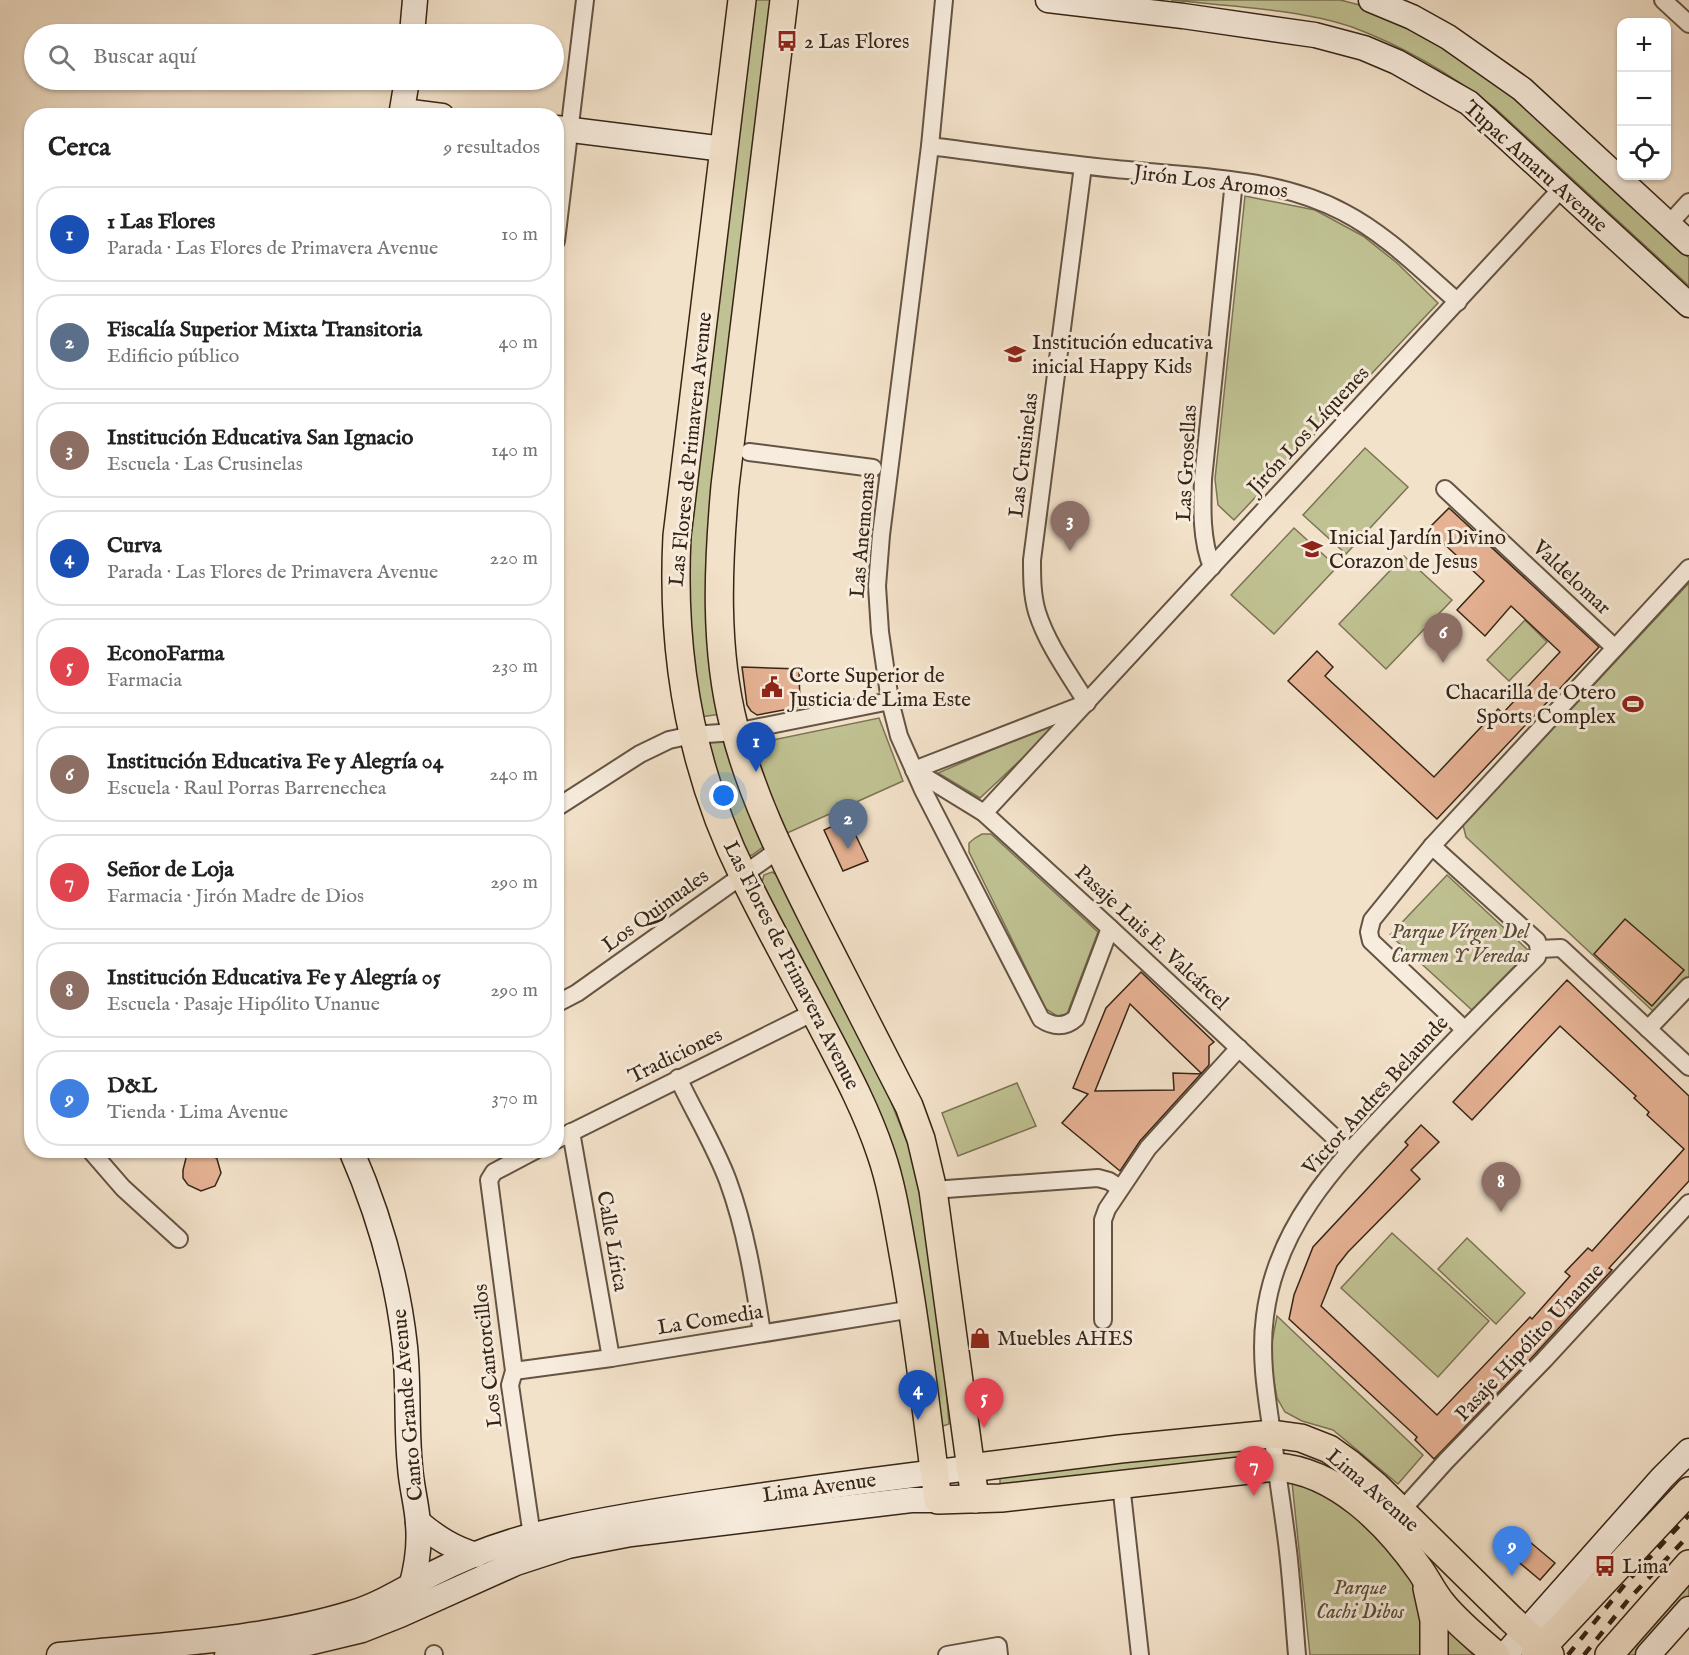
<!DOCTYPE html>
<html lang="es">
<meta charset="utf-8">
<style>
:root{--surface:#fff;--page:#f6f6f6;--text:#222;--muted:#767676;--line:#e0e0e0;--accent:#8f2418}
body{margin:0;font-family:"IM FELL English",serif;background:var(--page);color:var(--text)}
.controls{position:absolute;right:18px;top:18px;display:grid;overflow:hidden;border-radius:12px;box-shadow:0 2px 4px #0004}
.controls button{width:54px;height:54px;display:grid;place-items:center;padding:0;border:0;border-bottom:2px solid var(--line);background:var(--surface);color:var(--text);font:30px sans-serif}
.you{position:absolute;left:724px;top:796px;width:21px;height:21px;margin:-15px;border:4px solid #fff;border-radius:50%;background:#1a73e8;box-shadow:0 0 0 9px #1a73e833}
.badge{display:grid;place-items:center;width:39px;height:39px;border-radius:50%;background:var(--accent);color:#fff;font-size:20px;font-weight:700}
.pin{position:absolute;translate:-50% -50px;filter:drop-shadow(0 2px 3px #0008)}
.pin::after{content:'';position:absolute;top:32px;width:21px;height:18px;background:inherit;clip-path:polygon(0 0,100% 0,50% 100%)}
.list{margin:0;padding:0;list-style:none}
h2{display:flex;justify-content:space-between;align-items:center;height:78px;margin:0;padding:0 24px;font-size:26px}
h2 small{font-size:20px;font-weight:400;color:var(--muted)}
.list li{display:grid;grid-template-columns:39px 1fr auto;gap:18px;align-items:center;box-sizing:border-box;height:96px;margin:0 12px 12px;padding:0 12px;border:2px solid var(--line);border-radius:24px}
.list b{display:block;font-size:22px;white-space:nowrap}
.list p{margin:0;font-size:20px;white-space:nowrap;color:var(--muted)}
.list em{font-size:20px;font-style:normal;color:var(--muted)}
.icon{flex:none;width:33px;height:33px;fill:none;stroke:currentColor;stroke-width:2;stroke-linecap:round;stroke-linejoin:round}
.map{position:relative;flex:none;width:1689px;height:1655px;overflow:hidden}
.search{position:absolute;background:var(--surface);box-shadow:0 2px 4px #0004;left:24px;top:24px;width:540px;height:66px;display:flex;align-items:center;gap:15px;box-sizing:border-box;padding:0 21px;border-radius:33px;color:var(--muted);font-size:22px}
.panel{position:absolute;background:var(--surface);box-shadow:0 2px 4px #0004;left:24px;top:108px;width:540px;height:1050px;border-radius:24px}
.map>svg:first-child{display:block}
.green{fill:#c0c293;stroke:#7b7454;stroke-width:1.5}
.building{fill:#e6b294;stroke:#362516;stroke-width:1.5;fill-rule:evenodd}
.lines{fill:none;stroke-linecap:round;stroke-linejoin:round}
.street-casing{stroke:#655443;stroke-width:20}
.secondary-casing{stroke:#362516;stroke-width:27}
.primary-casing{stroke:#362516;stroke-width:30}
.street{stroke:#f7ecdd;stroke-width:16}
.secondary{stroke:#f7ecdd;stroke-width:24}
.primary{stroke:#f3e2ca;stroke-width:27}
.rail{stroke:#362516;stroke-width:4.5;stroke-dasharray:10 10;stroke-linecap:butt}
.labels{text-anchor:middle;stroke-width:6;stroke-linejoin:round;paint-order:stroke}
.poi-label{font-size:21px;fill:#362516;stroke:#f7ecdd;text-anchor:start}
.street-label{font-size:21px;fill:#362516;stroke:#f7ecdd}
.park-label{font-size:21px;font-style:italic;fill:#584c35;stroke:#f7ecdd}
</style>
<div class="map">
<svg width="1689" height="1655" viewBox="0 0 1689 1655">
<rect width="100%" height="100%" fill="#f3e2ca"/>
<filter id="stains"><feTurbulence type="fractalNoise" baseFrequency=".00333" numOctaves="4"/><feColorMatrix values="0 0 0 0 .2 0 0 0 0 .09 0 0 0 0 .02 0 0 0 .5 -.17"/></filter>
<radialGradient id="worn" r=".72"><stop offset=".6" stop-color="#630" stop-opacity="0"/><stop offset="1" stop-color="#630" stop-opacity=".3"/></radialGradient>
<g class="green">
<polygon points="754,0 776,0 720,446 721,714 700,717 692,686 687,543"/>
<path d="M1171,0H1340C1430,19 1516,97 1582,159C1617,192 1653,225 1689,258V286L1495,108C1452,75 1403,46 1352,27C1300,9 1226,6 1171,0Z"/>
<polygon points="1245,196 1315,210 1363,236 1397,263 1438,303 1234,520 1218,505 1215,479"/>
<polygon points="1365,448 1408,487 1346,554 1303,515"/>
<polygon points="1294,528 1337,567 1274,634 1231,595"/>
<polygon points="1404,556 1452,600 1386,669 1339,624"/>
<polygon points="1689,583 1689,977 1655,1013 1466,837 1463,825"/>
<polygon points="1525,620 1547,642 1509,681 1487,660"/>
<polygon points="879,718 903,781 785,834 753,744"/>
<polygon points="1064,719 980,798 938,773"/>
<polygon points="719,741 726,741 762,842 763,847 752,855 746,856 706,746 710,743"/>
<polygon points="982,834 991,834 1098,932 1067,1014 1057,1016 1046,1009 969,852 969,843 975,838"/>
<polygon points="772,872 780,877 874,1060 914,1159 922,1192 944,1365 949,1424 940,1427 914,1238 897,1161 888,1134 856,1064 762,882 764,875"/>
<polygon points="1447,875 1529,951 1473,1011 1390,935"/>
<polygon points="1017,1083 1036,1126 958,1156 942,1113"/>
<polygon points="1392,1233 1489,1321 1438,1377 1341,1288"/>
<polygon points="1467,1238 1525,1293 1496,1324 1438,1269"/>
<polygon points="1277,1316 1423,1455 1398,1484 1333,1430 1302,1421 1285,1412 1277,1398 1272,1371 1272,1342"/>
<polygon points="1256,1446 1259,1454 1258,1460 1002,1488 1000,1484 1000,1474"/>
<path d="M1292,1482C1336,1497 1368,1525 1398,1560C1408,1571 1418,1584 1421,1599C1423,1617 1421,1637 1422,1655H1310Z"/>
<polygon points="1689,1576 1689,1597 1637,1655 1619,1655"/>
<polygon points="1446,1627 1473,1655 1443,1655"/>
</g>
<g class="building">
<polygon points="1449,508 1599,647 1437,819 1288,681 1317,651 1333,667 1325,676 1434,777 1498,709 1503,713 1560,652 1511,606 1485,636 1457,610 1484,581 1428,529"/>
<polygon points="742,667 799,669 800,707 757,715 751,711 747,705"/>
<polygon points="848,819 868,861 843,871 824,830"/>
<polygon points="1625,919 1684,970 1652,1006 1594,954"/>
<path d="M1141,972L1214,1042L1209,1046V1065L1140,1141L1120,1171L1062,1123L1088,1094L1073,1088L1106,1008ZM1130,1004L1174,1047L1202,1074L1173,1073L1174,1090L1095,1091Z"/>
<polygon points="1567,980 1689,1096 1689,1181 1609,1268 1612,1270 1525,1365 1434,1459 1415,1440 1417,1437 1289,1319 1294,1295 1313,1247 1408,1145 1405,1142 1421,1125 1439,1142 1411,1170 1420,1179 1348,1252 1337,1266 1321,1306 1437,1415 1530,1317 1532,1319 1570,1276 1565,1272 1588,1248 1592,1251 1684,1149 1647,1115 1649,1112 1634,1098 1636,1096 1560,1026 1472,1120 1453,1102"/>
<polygon points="188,1150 211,1154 217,1159 221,1173 215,1186 201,1191 188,1185 183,1178 183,1170"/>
<polygon points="1530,1542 1555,1563 1540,1580 1515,1559"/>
</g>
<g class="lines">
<defs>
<g id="street">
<path d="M944,0L930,146L881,535L877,586L880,632L890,701L899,736L923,790L1041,1019C1053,1027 1065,1028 1076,1018L1110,928"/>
<polyline points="1663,0 1689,24"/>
<path d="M930,146C992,154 1054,163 1116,169C1191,177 1275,176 1343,212C1386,234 1422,271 1458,302"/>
<polyline points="1669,224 1689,202"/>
<polyline points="556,241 585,0"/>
<polyline points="749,452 873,468"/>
<polyline points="1445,489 1615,648"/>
<path d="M1212,567C1201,540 1202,508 1203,479L1234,181"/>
<path d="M914,770L1087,703C1069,674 1047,644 1037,612C1032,595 1032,578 1032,560L1083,166"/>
<polyline points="914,770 984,813 1110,928 1349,1151"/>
<polyline points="556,808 640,754 669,740 692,735 735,732 890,701"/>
<polyline points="984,813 1562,188"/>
<polyline points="1432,846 1537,941 1539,949"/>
<polyline points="1539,949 1561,948 1689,1067"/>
<polyline points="556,1004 577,993 778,850"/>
<polyline points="1464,1029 1371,941 1369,932 1372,920 1432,846 1689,568"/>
<polyline points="1648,1029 1689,986"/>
<path d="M678,1078C694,1112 715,1146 728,1181C746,1230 754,1282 762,1333"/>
<polyline points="571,1132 611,1358"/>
<polyline points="556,1140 814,1012"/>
<polyline points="90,1150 123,1188 179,1239"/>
<polyline points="933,1190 1098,1178 1109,1181 1120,1188"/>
<polyline points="1103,1320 1103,1220 1107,1209 1148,1148 1239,1048"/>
<polyline points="514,1371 611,1358 913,1309"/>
<polyline points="1121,1484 1140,1655"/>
<polyline points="1401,1511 1446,1461 1544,1360 1689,1203"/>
<polyline points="532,1536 510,1385 514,1371 489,1180 494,1172 536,1150"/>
<polyline points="434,1654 434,1655"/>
<polyline points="947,1655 998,1646 999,1655"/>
<path d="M1297,1655C1294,1620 1292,1585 1288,1551C1284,1516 1278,1482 1274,1447C1268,1403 1259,1361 1265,1316C1277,1220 1344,1157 1407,1090C1450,1045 1493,1001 1537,957L1539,949"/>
</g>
<g id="secondary">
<polyline points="1048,0 1183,16 1315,35 1364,48 1397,62 1469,103 1689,305"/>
<polyline points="1371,0 1412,17 1448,37 1522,89 1689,243"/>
<polyline points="412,34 415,0"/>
<polyline points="403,111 442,116"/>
<polyline points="401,116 407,80"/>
<polyline points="556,128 724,149"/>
<path d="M351,1150C378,1212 398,1281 405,1347C409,1387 406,1426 410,1466C411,1485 417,1505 418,1524C420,1546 417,1566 411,1587"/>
<path d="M418,1522C437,1538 453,1548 476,1555"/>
<path d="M59,1655C153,1645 262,1641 352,1613C381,1604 406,1588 432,1574C471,1554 513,1539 556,1530C611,1518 667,1509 723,1501C805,1489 887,1478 970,1468"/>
<polyline points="227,1655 308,1643 362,1630 400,1615 516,1563 568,1546 631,1534 911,1500 938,1500"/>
<polyline points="1505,1655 1662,1478 1689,1451"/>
<polyline points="1648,1655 1689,1609"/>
</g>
<g id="primary">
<path d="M742,0L677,536C671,654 691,770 744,877C770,930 799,982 826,1034C847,1074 867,1112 881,1154C892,1186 897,1220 903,1253C918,1335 927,1418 938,1500L1001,1498L1276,1467C1336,1471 1387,1523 1420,1570C1427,1580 1432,1591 1440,1601C1455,1621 1477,1638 1496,1655"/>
<path d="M784,0L725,486C718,565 714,648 734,726C752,798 785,862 818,928C848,987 879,1047 909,1106L921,1139L933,1190L975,1499"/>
<polyline points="970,1468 1120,1449 1272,1434 1301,1438 1329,1449 1350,1464 1376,1486 1511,1619 1550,1655"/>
<polyline points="1427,1588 1434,1620 1434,1655"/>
<polyline points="1535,1655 1689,1491"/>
<polyline points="1609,1655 1689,1564"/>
</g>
</defs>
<use href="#street" class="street-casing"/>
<use href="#secondary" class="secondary-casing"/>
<use href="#primary" class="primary-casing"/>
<use href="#street" class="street"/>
<use href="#secondary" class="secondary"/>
<use href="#primary" class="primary"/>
<g class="rail">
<polyline points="1568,1655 1626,1583 1689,1515"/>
<polyline points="1584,1655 1629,1599 1689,1535"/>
</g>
</g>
<defs>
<symbol id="bus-bare" viewBox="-9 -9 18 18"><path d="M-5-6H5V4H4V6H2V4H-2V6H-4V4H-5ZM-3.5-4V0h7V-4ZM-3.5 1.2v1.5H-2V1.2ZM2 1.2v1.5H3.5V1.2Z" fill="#8f2418" stroke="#f7ecdd" stroke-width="2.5" paint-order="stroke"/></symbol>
<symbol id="school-bare" viewBox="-9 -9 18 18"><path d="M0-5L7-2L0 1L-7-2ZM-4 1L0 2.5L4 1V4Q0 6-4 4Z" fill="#8f2418" stroke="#f7ecdd" stroke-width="2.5" paint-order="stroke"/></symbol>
<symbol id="civic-bare" viewBox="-9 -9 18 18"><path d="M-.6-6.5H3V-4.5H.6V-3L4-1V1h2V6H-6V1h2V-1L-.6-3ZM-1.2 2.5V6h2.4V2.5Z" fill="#8f2418" stroke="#f7ecdd" stroke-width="2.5" paint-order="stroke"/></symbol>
<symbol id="stadium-bare" viewBox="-9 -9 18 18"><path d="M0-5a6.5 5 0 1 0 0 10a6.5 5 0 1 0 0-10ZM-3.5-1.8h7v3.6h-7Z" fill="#8f2418" stroke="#f7ecdd" stroke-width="2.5" paint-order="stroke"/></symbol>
<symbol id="shop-bare" viewBox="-9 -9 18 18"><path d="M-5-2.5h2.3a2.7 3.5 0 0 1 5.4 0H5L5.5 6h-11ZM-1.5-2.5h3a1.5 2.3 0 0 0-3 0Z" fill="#8f2418" stroke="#f7ecdd" stroke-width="2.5" paint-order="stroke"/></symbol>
</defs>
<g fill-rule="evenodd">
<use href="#bus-bare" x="772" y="26" width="30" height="30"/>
<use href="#school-bare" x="1000" y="339" width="30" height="30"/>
<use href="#school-bare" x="1297" y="534" width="30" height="30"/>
<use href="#civic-bare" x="757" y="672" width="30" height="30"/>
<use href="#stadium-bare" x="1618" y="689" width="30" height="30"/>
<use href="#shop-bare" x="965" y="1323" width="30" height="30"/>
<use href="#bus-bare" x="1590" y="1551" width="30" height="30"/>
</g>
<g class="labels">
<g class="poi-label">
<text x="804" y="48">2 Las Flores</text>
<text x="1032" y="349">Institución educativa<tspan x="1032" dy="24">inicial Happy Kids</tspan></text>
<text x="1329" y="544">Inicial Jardín Divino<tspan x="1329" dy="24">Corazon de Jesus</tspan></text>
<text x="789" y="682">Corte Superior de<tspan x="789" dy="24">Justicia de Lima Este</tspan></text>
<text x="1616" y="699" text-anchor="end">Chacarilla de Otero<tspan x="1616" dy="24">Sports Complex</tspan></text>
<text x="997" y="1345">Muebles AHES</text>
<text x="1622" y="1573">Lima</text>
</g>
<g class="street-label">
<text transform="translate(1536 166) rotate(42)" y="7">Tupac Amaru Avenue</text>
<text transform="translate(1211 181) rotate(7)" y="7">Jirón Los Aromos</text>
<text transform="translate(1308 430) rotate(-47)" y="7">Jirón Los Líquenes</text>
<text transform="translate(690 449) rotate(-84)" y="7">Las Flores de Primavera Avenue</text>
<text transform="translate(1023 455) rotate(-83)" y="7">Las Crusinelas</text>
<text transform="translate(1186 463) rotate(-87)" y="7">Las Grosellas</text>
<text transform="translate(862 535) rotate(-85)" y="7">Las Anemonas</text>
<text transform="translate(1572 577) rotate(43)" y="7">Valdelomar</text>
<text transform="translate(655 910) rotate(-36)" y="7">Los Quinuales</text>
<text transform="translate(1152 937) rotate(43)" y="7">Pasaje Luis E. Valcárcel</text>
<text transform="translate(792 965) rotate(63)" y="7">Las Flores de Primavera Avenue</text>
<text transform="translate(675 1055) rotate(-26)" y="7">Tradiciones</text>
<text transform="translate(1375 1095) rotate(-48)" y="7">Victor Andres Belaunde</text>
<text transform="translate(613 1241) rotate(80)" y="7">Calle Lírica</text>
<text transform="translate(710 1319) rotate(-9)" y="7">La Comedia</text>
<text transform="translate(1529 1342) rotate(-47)" y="7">Pasaje Hipólito Unanue</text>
<text transform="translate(487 1356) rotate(-96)" y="7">Los Cantorcillos</text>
<text transform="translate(407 1405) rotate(-95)" y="7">Canto Grande Avenue</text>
<text transform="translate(819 1487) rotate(-8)" y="7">Lima Avenue</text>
<text transform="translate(1373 1490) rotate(41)" y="7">Lima Avenue</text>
</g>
<g class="park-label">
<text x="1460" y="938">Parque Vírgen Del<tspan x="1460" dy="24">Carmen Y Veredas</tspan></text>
<text x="1360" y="1594">Parque<tspan x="1360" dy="24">Cachi Dibos</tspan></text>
</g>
</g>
<rect width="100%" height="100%" filter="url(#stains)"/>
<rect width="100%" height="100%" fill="url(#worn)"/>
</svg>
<div class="controls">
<button>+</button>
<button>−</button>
<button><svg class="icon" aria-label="locate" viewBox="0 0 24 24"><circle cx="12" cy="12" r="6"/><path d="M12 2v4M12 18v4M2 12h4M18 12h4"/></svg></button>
</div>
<div class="you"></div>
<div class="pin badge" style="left:756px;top:772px;background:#1a4fb4">1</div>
<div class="pin badge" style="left:848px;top:849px;background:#5c6f8a">2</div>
<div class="pin badge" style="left:1070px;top:551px;background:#8d6e63">3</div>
<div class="pin badge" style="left:918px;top:1420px;background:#1a4fb4">4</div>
<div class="pin badge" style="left:984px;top:1428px;background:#e0444e">5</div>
<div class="pin badge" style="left:1443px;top:663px;background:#8d6e63">6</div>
<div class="pin badge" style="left:1254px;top:1496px;background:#e0444e">7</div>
<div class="pin badge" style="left:1501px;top:1212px;background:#8d6e63">8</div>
<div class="pin badge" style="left:1512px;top:1576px;background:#3f7fe0">9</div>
<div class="search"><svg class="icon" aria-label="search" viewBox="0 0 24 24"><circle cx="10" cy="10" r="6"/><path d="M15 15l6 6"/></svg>Buscar aquí</div>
<section class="panel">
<h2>Cerca<small>9 resultados</small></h2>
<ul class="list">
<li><span class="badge" style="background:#1a4fb4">1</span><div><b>1 Las Flores</b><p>Parada · Las Flores de Primavera Avenue</p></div><em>10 m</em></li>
<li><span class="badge" style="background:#5c6f8a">2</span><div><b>Fiscalía Superior Mixta Transitoria</b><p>Edificio público</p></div><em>40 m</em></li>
<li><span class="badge" style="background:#8d6e63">3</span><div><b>Institución Educativa San Ignacio</b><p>Escuela · Las Crusinelas</p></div><em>140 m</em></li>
<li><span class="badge" style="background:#1a4fb4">4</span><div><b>Curva</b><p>Parada · Las Flores de Primavera Avenue</p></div><em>220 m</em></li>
<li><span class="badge" style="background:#e0444e">5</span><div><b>EconoFarma</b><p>Farmacia</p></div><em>230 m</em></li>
<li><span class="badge" style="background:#8d6e63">6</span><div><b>Institución Educativa Fe y Alegría 04</b><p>Escuela · Raul Porras Barrenechea</p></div><em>240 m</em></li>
<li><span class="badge" style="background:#e0444e">7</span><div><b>Señor de Loja</b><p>Farmacia · Jirón Madre de Dios</p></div><em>290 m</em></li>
<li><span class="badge" style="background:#8d6e63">8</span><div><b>Institución Educativa Fe y Alegría 05</b><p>Escuela · Pasaje Hipólito Unanue</p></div><em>290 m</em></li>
<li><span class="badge" style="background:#3f7fe0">9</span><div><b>D&amp;L</b><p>Tienda · Lima Avenue</p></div><em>370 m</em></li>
</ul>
</section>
</div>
